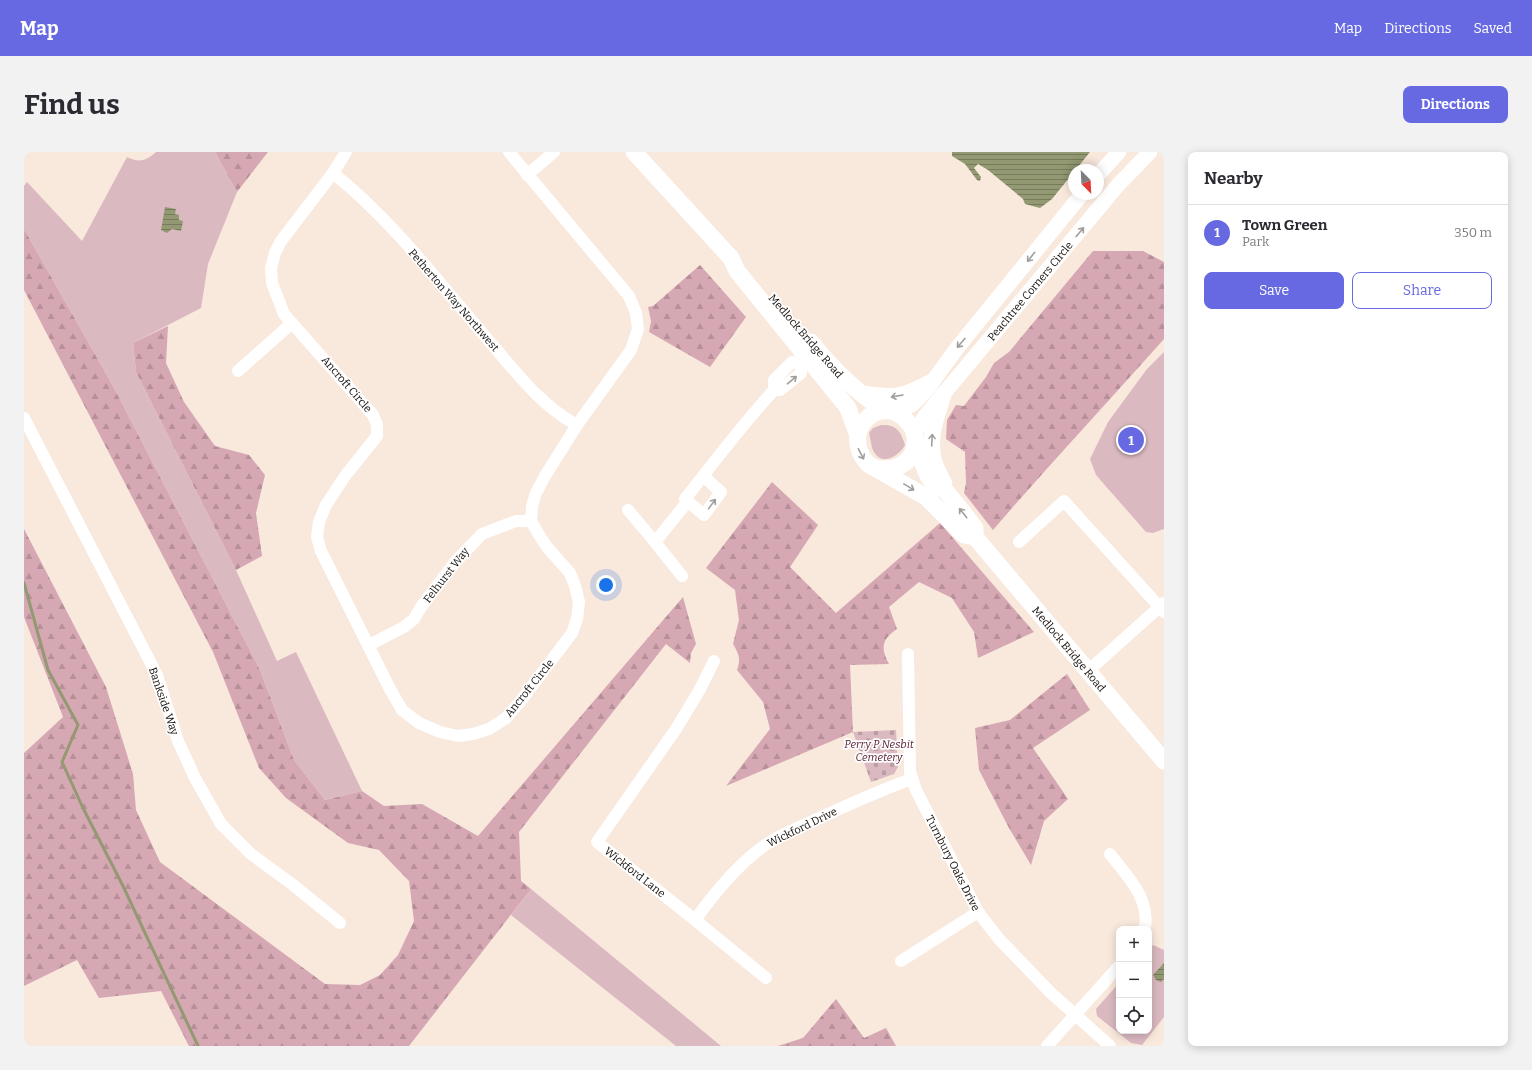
<!DOCTYPE html>
<meta charset="utf-8">
<style>
:root{--surface:#fff;--page:#f2f2f3;--text:#2b2b33;--muted:#7c7c81;--line:#e1e1e2;--accent:#6669e2}
body{margin:0;font-family:Bitter,serif;background:var(--page);color:var(--text)}
.controls{position:absolute;right:12px;bottom:12px;display:grid;overflow:hidden;border-radius:8px;box-shadow:0 2px 10px #0003}
.controls button{width:36px;height:36px;display:grid;place-items:center;padding:0;border:0;border-bottom:1px solid var(--line);background:var(--surface);color:var(--text);font:20px sans-serif}
.compass{position:absolute;left:1044px;top:12px;width:36px;height:36px;border-radius:50%;background:var(--surface);box-shadow:0 2px 10px #0003;rotate:156deg}
.you{position:absolute;left:582px;top:433px;width:14px;height:14px;margin:-10px;border:3px solid #fff;border-radius:50%;background:#1a73e8;box-shadow:0 0 0 6px #1a73e833}
.badge{display:grid;place-items:center;width:26px;height:26px;border-radius:50%;background:var(--accent);color:#fff;font-size:13px;font-weight:700}
.pin{position:absolute;translate:-50% -50%;border:2px solid #fff;box-shadow:0 1px 4px #0006}
.list{margin:0;padding:0;list-style:none}
h2{display:flex;justify-content:space-between;align-items:center;height:52px;margin:0;padding:0 16px;font-size:17px}
h2 small{font-size:13px;font-weight:400;color:var(--muted)}
.list li{display:grid;grid-template-columns:26px 1fr auto;gap:12px;align-items:center;box-sizing:border-box;height:56px;padding:0 16px;border-top:1px solid var(--line)}
.list b{display:block;font-size:15px;white-space:nowrap}
.list p{margin:0;font-size:13px;white-space:nowrap;color:var(--muted)}
.list em{font-size:13px;font-style:normal;color:var(--muted)}
.actions{display:flex;gap:8px;padding:12px 16px}
.actions a{flex:1;padding:9px 0;border:1px solid var(--accent);border-radius:8px;text-align:center;font-size:14px;color:var(--accent)}
.actions .main{background:var(--accent);color:#fff}
.icon{flex:none;width:22px;height:22px;fill:none;stroke:currentColor;stroke-width:2;stroke-linecap:round;stroke-linejoin:round}
.map{position:relative;flex:none;width:1140px;height:894px;overflow:hidden;border-radius:8px}
header{display:flex;align-items:center;gap:24px;box-sizing:border-box;height:56px;padding:0 20px;background:var(--accent);color:#fff}
header strong{font-size:19px}
nav{display:flex;gap:22px;margin-inline-start:auto;font-size:14px}
.intro{display:flex;align-items:center;justify-content:space-between;box-sizing:border-box;height:96px;padding:0 24px}
h1{margin:0;font-size:28px}
.button{padding:10px 18px;border-radius:8px;background:var(--accent);color:#fff;font-size:14px;font-weight:700}
main{display:flex;gap:24px;padding:0 24px}
aside{flex:1;background:var(--surface);border-radius:8px;box-shadow:0 2px 10px #0003}
.map>svg:first-child{display:block}
.green{fill:#dbb9c1}
.forest{fill:url(#forest-firs)}
.cemetery{fill:url(#cemetery-stones)}
.water{fill:url(#water-rules)}
.lines{fill:none;stroke-linecap:round;stroke-linejoin:round}
.stream{stroke:#939972;stroke-width:3}
.minor{stroke:#fff;stroke-width:12}
.tertiary{stroke:#fff;stroke-width:15}
.secondary{stroke:#fff;stroke-width:17}
.oneway{stroke:#a19f9d}
.labels{text-anchor:middle;stroke-width:3.5;stroke-linejoin:round;paint-order:stroke}
.street-label{font-size:11px;fill:#130e0a;stroke:#fff}
.park-label{font-size:11px;font-style:italic;fill:#551c2f;stroke:#fff}
</style>
<header>
<strong>Map</strong>
<nav><a>Map</a><a>Directions</a><a>Saved</a></nav>
</header>
<div class="intro"><h1>Find us</h1><a class="button">Directions</a></div>
<main>
<div class="map">
<svg width="1140" height="894" viewBox="0 0 1140 894">
<defs>
<pattern id="forest-firs" width="22" height="20" patternUnits="userSpaceOnUse"><rect width="22" height="20" fill="#d6a8b3"/><path d="M5 1l3.5 6h-7zM16 11l3.5 6h-7z" fill="#b78f99"/></pattern>
<pattern id="cemetery-stones" width="16" height="16" patternUnits="userSpaceOnUse"><rect width="16" height="16" fill="#dbb9c1"/><path d="M2 7V4a2 2 0 0 1 4 0v3zM10 15v-3a2 2 0 0 1 4 0v3z" fill="#bb9ea4"/></pattern>
<pattern id="water-rules" width="6" height="5" patternUnits="userSpaceOnUse"><rect width="6" height="5" fill="#939972"/><path d="M0 2.5h6" fill="none" stroke="#777b5c"/></pattern>
</defs>
<rect width="100%" height="100%" fill="#f9e8dc"/>
<g class="green">
<path d="M132,0H191L213,40L184,112L177,156L109,191L112,220L212,418L253,509L272,500L338,639L301,648L270,608L236,518L89,234L0,77V34L3,30L58,89L103,5C115,11 122,9 132,0Z"/>
<polygon points="1140,200 1140,377 1129,381 1122,380 1072,323 1066,307 1084,270 1123,217"/>
<path d="M857,273C872,272 877,279 881,293C876,303 859,315 850,300C847,296 847,287 845,281L849,276Z"/>
<polygon points="507,737 697,894 652,894 487,763"/>
<polygon points="1129,793 1140,798 1140,865 1118,893 1107,891 1073,864 1072,857 1095,831 1095,879 1125,879 1125,798"/>
</g>
<g class="forest">
<polygon points="191,0 244,0 213,40"/>
<polygon points="0,77 89,234 236,518 270,608 301,648 338,639 360,654 398,652 454,684 659,445 672,492 667,501 666,511 642,492 495,680 497,729 507,737 385,894 165,894 137,839 75,846 53,808 0,834 0,601 39,565 0,465 0,377 82,535 109,622 112,658 136,710 301,832 336,833 356,823 374,803 390,769 385,729 355,698 324,691 262,646 235,616 189,500 0,138"/>
<path d="M1069,99H1119L1140,110V187C1083,251 1025,313 969,378L940,341L942,331L941,300L922,287L923,268L932,253L940,254L962,225L970,211L985,200Z"/>
<polygon points="676,113 722,165 686,215 625,180 627,169 624,155 629,154"/>
<polygon points="144,174 142,211 160,250 191,294 225,303 241,323 232,361 238,404 212,418 112,220 109,191"/>
<path d="M748,330L794,373L766,415L812,461L916,371L1010,480L954,506L950,480L928,446L895,430L865,455L873,477C858,487 856,496 865,512L826,513L829,580L702,634L746,577L739,550L713,518C717,507 715,502 709,492L715,468L711,438L682,416Z"/>
<polygon points="1043,522 1066,558 1009,596 1044,647 1020,669 1007,713 985,676 955,618 951,576 986,568"/>
<polygon points="812,847 840,886 862,876 872,894 754,894 779,886"/>
</g>
<polygon class="cemetery" points="872,578 874,615 870,622 847,630 829,580"/>
<g class="water">
<polygon points="928,0 1066,0 1028,47 1016,56 1001,52 999,47 964,18 954,12 950,16 957,25 956,29 953,28 941,12 928,4"/>
<polygon points="141,55 152,57 151,62 155,63 155,68 159,69 157,79 148,77 143,81 137,78"/>
<polygon points="1140,811 1140,827 1137,830 1132,828 1129,823"/>
</g>
<g class="lines">
<polyline class="stream" points="0,431 24,518 54,573 38,610 59,656 99,734 174,894"/>
<g class="minor">
<polyline points="322,0 309,21 257,89 251,101 247,116 248,131 260,162 349,263 353,273 353,284 321,324 302,353 295,370 293,385 297,399 366,537 378,558 395,571 416,580 434,584 449,582 465,577 482,566 499,546 548,481 553,467 555,450 551,434 546,421 523,395 515,383 507,369 508,354 512,341 521,324 553,273 607,198 614,177 612,161 605,144 485,0"/>
<path d="M309,21C369,69 416,132 466,190C492,220 517,254 553,273"/>
<polyline points="503,23 530,0"/>
<polyline points="777,211 768,210 750,228 750,238 756,238 777,221 777,211 789,201"/>
<polyline points="214,219 268,171"/>
<polyline points="0,266 133,523 154,589 171,626 197,672 227,702 268,732 316,771"/>
<path d="M679,324L697,340L680,363L661,347C690,310 718,273 750,238"/>
<polyline points="604,358 631,390"/>
<polyline points="995,390 1040,349 1140,460"/>
<polyline points="658,424 631,390 664,349"/>
<polyline points="345,493 380,475 390,467 397,455 432,409 458,382 492,369 507,369"/>
<polyline points="884,502 886,620 892,638 954,760 975,787 1027,841 1086,894"/>
<polyline points="690,509 675,539 652,577 573,690 671,768 742,826"/>
<polyline points="1064,519 1140,451"/>
<path d="M1086,702C1104,725 1126,746 1121,777"/>
<path d="M671,768C689,743 708,719 732,700C750,685 772,677 793,667C824,653 856,638 888,627"/>
<polyline points="877,809 954,760"/>
<polyline points="1023,894 1095,814"/>
</g>
<g class="tertiary">
<polyline points="1074,23 1095,0"/>
<polyline points="872,261 889,252 901,240 933,196 1058,42"/>
<polyline points="890,281 901,264 1094,33 1126,0"/>
</g>
<g class="secondary">
<polyline points="610,0 707,106 713,119 824,256 833,281"/>
<path d="M787,190C809,218 831,239 861,259"/>
<path d="M838,242C872,247 877,246 908,230"/>
<path d="M919,243C912,265 902,290 911,313C913,319 917,326 920,332"/>
<polyline points="891,293 904,324 912,335 921,338 942,364 951,376 951,385 1140,609"/>
<path d="M851,316C870,320 890,312 891,290C892,281 888,274 882,268C856,240 814,280 844,312L902,345L940,383L951,385"/>
</g>
</g>
<defs><path id="oneway-shaft" d="M-6 0H5M1.5-3L5.5 0L1.5 3" fill="none" stroke-width="1.6" stroke-linecap="round" stroke-linejoin="round"/></defs>
<g class="oneway">
<use href="#oneway-shaft" transform="translate(1056 80) rotate(-50)"/>
<use href="#oneway-shaft" transform="translate(1007 105) rotate(128)"/>
<use href="#oneway-shaft" transform="translate(937 191) rotate(131)"/>
<use href="#oneway-shaft" transform="translate(768 228) rotate(-40)"/>
<use href="#oneway-shaft" transform="translate(873 244) rotate(170)"/>
<use href="#oneway-shaft" transform="translate(908 288) rotate(-87)"/>
<use href="#oneway-shaft" transform="translate(837 302) rotate(63)"/>
<use href="#oneway-shaft" transform="translate(885 335) rotate(31)"/>
<use href="#oneway-shaft" transform="translate(688 352) rotate(-54)"/>
<use href="#oneway-shaft" transform="translate(939 361) rotate(-129)"/>
</g>
<g class="labels">
<g class="street-label">
<text transform="translate(1006 139) rotate(-50)" y="4">Peachtree Corners Circle</text>
<text transform="translate(430 148) rotate(49)" y="4">Petherton Way Northwest</text>
<text transform="translate(782 184) rotate(49)" y="4">Medlock Bridge Road</text>
<text transform="translate(323 232) rotate(49)" y="4">Ancroft Circle</text>
<text transform="translate(422 423) rotate(-52)" y="4">Felhurst Way</text>
<text transform="translate(1045 497) rotate(50)" y="4">Medlock Bridge Road</text>
<text transform="translate(505 536) rotate(-51)" y="4">Ancroft Circle</text>
<text transform="translate(140 549) rotate(71)" y="4">Bankside Way</text>
<text transform="translate(778 675) rotate(-26)" y="4">Wickford Drive</text>
<text transform="translate(929 711) rotate(63)" y="4">Turnbury Oaks Drive</text>
<text transform="translate(611 720) rotate(38)" y="4">Wickford Lane</text>
</g>
<g class="park-label">
<text x="855" y="596">Perry P Nesbit<tspan x="855" dy="13">Cemetery</tspan></text>
</g>
</g>
</svg>
<div class="controls">
<button>+</button>
<button>−</button>
<button><svg class="icon" aria-label="locate" viewBox="0 0 24 24"><circle cx="12" cy="12" r="6"/><path d="M12 2v4M12 18v4M2 12h4M18 12h4"/></svg></button>
</div>
<svg class="compass" viewBox="-18 -18 36 36"><path d="M0-13l5 13h-10z" fill="#e53935"/><path d="M0 13l5-13h-10z" fill="#7c7c81"/></svg>
<div class="you"></div>
<div class="pin badge" style="left:1107px;top:288px">1</div>
</div>
<aside>
<h2>Nearby<small></small></h2>
<ul class="list">
<li><span class="badge">1</span><div><b>Town Green</b><p>Park</p></div><em>350 m</em></li>
</ul>
<div class="actions"><a class="main">Save</a><a>Share</a></div>
</aside>
</main>
